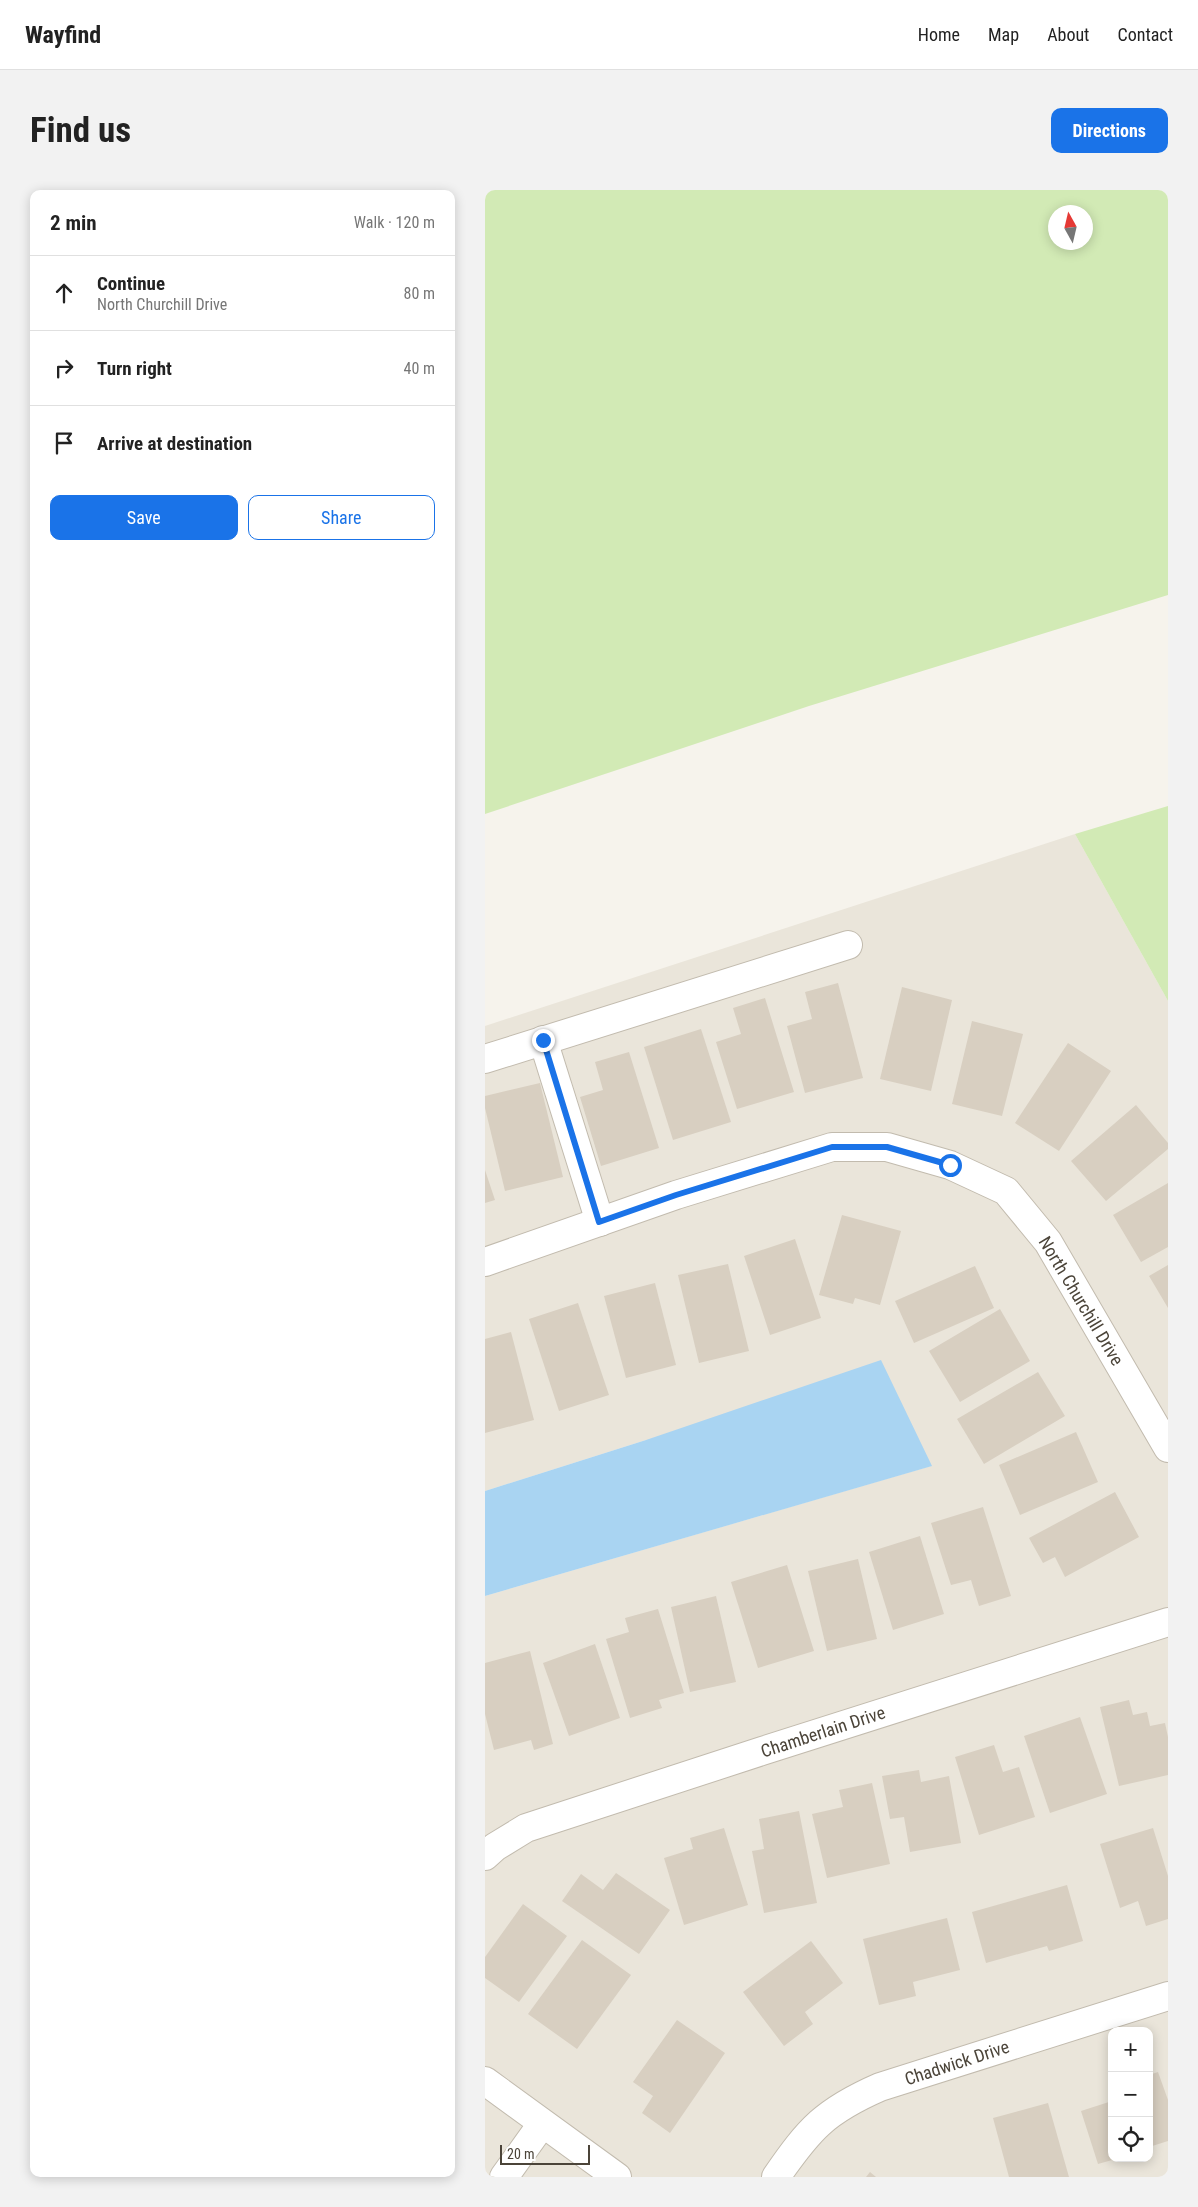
<!DOCTYPE html>
<meta charset="utf-8">
<style>
:root{--surface:#fff;--page:#f2f2f2;--text:#222;--muted:#767676;--line:#e0e0e0;--accent:#1a73e8}
body{margin:0;font-family:"Roboto Condensed",sans-serif;background:var(--page);color:var(--text)}
.controls{position:absolute;right:15px;bottom:15px;display:grid;overflow:hidden;border-radius:10px;box-shadow:0 2px 12px #0003}
.controls button{width:45px;height:45px;display:grid;place-items:center;padding:0;border:0;border-bottom:1px solid var(--line);background:var(--surface);color:var(--text);font:25px sans-serif}
.compass{position:absolute;left:563px;top:15px;width:45px;height:45px;border-radius:50%;background:var(--surface);box-shadow:0 2px 12px #0003;rotate:352deg}
.scale{position:absolute;left:15px;bottom:12px;width:90px;box-sizing:border-box;padding-left:5px;border:2px solid #4b4439;border-top:0;font-size:14px;line-height:18px;white-space:nowrap;color:#4b4439;-webkit-text-stroke:4px #fff;paint-order:stroke}
.stop{position:absolute;width:15px;height:15px;margin:-11px;border:4px solid #1a73e8;border-radius:50%;background:#fff}
.stop.end{background:#1a73e8;border-color:#fff;box-shadow:0 1px 5px #0008}
.list{margin:0;padding:0;list-style:none}
h2{display:flex;justify-content:space-between;align-items:center;height:65px;margin:0;padding:0 20px;font-size:21px}
h2 small{font-size:16px;font-weight:400;color:var(--muted)}
.list li{display:grid;grid-template-columns:32px 1fr auto;gap:15px;align-items:center;box-sizing:border-box;height:75px;padding:0 20px;border-top:1px solid var(--line)}
.list b{display:block;font-size:19px;white-space:nowrap}
.list p{margin:0;font-size:16px;white-space:nowrap;color:var(--muted)}
.list em{font-size:16px;font-style:normal;color:var(--muted)}
.actions{display:flex;gap:10px;padding:15px 20px}
.actions a{flex:1;padding:11px 0;border:1px solid var(--accent);border-radius:10px;text-align:center;font-size:18px;color:var(--accent)}
.actions .main{background:var(--accent);color:#fff}
.icon{flex:none;width:28px;height:28px;fill:none;stroke:currentColor;stroke-width:2;stroke-linecap:round;stroke-linejoin:round}
.map{position:relative;flex:none;width:683px;height:1987px;overflow:hidden;border-radius:10px}
header{display:flex;align-items:center;gap:30px;box-sizing:border-box;height:70px;padding:0 25px;background:var(--surface);border-bottom:1px solid var(--line)}
header strong{font-size:24px}
nav{display:flex;gap:28px;margin-inline-start:auto;font-size:18px}
.intro{display:flex;align-items:center;justify-content:space-between;box-sizing:border-box;height:120px;padding:0 30px}
h1{margin:0;font-size:35px}
.button{padding:12px 22px;border-radius:10px;background:var(--accent);color:#fff;font-size:18px;font-weight:700}
main{display:flex;gap:30px;padding:0 30px}
aside{flex:1;background:var(--surface);border-radius:10px;box-shadow:0 2px 12px #0003}
.map>svg:first-child{display:block}
.residential{fill:#eae5da;fill-rule:evenodd}
.green{fill:#d2eab5;fill-rule:evenodd}
.water{fill:#a9d4f2}
.building{fill:#d8cfc1}
.lines{fill:none;stroke-linecap:round;stroke-linejoin:round}
.minor-casing{stroke:#c2bbae;stroke-width:30}
.minor{stroke:#fff;stroke-width:28}
.route{stroke:#1a73e8;stroke-width:6}
.labels{text-anchor:middle;stroke-width:4.5;stroke-linejoin:round;paint-order:stroke}
.street-label{font-size:18px;fill:#4b4439;stroke:#fff}
</style>
<header>
<strong>Wayfind</strong>
<nav><a>Home</a><a>Map</a><a>About</a><a>Contact</a></nav>
</header>
<div class="intro"><h1>Find us</h1><a class="button">Directions</a></div>
<main>
<aside>
<h2>2 min<small>Walk · 120 m</small></h2>
<ul class="list">
<li><svg class="icon" aria-label="ahead" viewBox="0 0 24 24"><path d="M12 20V5M6 11l6-6 6 6"/></svg><div><b>Continue</b><p>North Churchill Drive</p></div><em>80 m</em></li>
<li><svg class="icon" aria-label="right" viewBox="0 0 24 24"><path d="M7 20v-9h11M14 6l5 5-5 5"/></svg><div><b>Turn right</b></div><em>40 m</em></li>
<li><svg class="icon" aria-label="arrive" viewBox="0 0 24 24"><path d="M6 21V4h12l-3 4 3 4H6"/></svg><div><b>Arrive at destination</b></div></li>
</ul>
<div class="actions"><a class="main">Save</a><a>Share</a></div>
</aside>
<div class="map">
<svg width="683" height="1987" viewBox="0 0 683 1987">
<rect width="100%" height="100%" fill="#f6f3ec"/>
<path class="residential" d="M590,644L683,811V1987H0V1406L446,1276L161,1250L0,1301V836ZM627,1841H664V1968H627Z"/>
<g class="green">
<path d="M0,0H683V405L324,516L0,624ZM600,22V52H570V22Z"/>
<polygon points="683,616 683,811 590,644"/>
</g>
<polygon class="water" points="396,1170 447,1276 0,1406 0,1301 161,1250"/>
<g class="building">
<polygon points="353,793 378,888 320,903 302,836 327,829 320,802"/>
<polygon points="417,797 467,810 446,901 395,889"/>
<polygon points="280,808 309,902 252,919 231,852 256,844 248,818"/>
<polygon points="487,831 538,844 517,926 467,914"/>
<polygon points="216,839 246,932 188,950 159,857"/>
<polygon points="583,853 626,881 574,961 530,933"/>
<polygon points="144,862 174,958 116,976 95,907 118,900 110,872"/>
<polygon points="55,893 78,987 20,1001 0,918 0,906"/>
<polygon points="651,915 683,953 683,959 621,1011 586,971"/>
<polygon points="0,980 10,1010 0,1013"/>
<polygon points="683,993 683,1057 656,1072 628,1025"/>
<polygon points="357,1025 416,1041 395,1115 370,1108 368,1114 334,1105"/>
<polygon points="310,1049 336,1128 285,1145 259,1066"/>
<polygon points="243,1074 264,1161 214,1173 193,1085"/>
<polygon points="683,1075 683,1118 664,1086"/>
<polygon points="490,1076 509,1118 429,1153 410,1111"/>
<polygon points="170,1093 191,1175 141,1188 119,1106"/>
<polygon points="93,1113 124,1205 74,1221 44,1129"/>
<polygon points="515,1119 545,1171 475,1212 444,1161"/>
<polygon points="26,1142 49,1230 0,1243 0,1149"/>
<polygon points="553,1182 580,1226 499,1274 472,1229"/>
<polygon points="591,1242 613,1292 535,1325 514,1275"/>
<polygon points="630,1302 654,1347 580,1387 570,1367 558,1373 544,1348"/>
<polygon points="498,1317 526,1406 494,1416 486,1390 466,1395 446,1333"/>
<polygon points="435,1346 459,1424 408,1440 384,1362"/>
<polygon points="373,1369 392,1449 342,1461 323,1381"/>
<polygon points="302,1375 329,1461 273,1478 246,1392"/>
<polygon points="231,1406 251,1492 205,1502 186,1417"/>
<polygon points="173,1419 199,1503 174,1510 177,1518 145,1528 121,1449 144,1442 140,1428"/>
<polygon points="110,1454 135,1528 84,1546 58,1473"/>
<polygon points="45,1461 68,1554 49,1560 46,1550 9,1560 0,1524 0,1473"/>
<polygon points="644,1510 648,1525 662,1522 665,1536 680,1533 683,1547 683,1585 634,1596 615,1517"/>
<polygon points="595,1527 622,1604 565,1623 539,1546"/>
<polygon points="509,1555 518,1582 534,1577 550,1627 494,1645 470,1567"/>
<polygon points="434,1580 436,1592 464,1586 476,1653 425,1662 419,1627 405,1629 397,1586"/>
<polygon points="387,1593 405,1674 342,1688 327,1624 358,1617 354,1600"/>
<polygon points="314,1621 332,1713 279,1723 267,1661 279,1659 274,1629"/>
<polygon points="239,1638 263,1715 199,1735 179,1668 208,1659 205,1648"/>
<polygon points="668,1638 683,1686 683,1729 661,1736 653,1711 635,1718 615,1654"/>
<polygon points="131,1683 185,1720 154,1764 77,1711 96,1684 118,1700"/>
<polygon points="582,1695 598,1751 564,1761 562,1756 501,1773 487,1722"/>
<polygon points="38,1714 82,1746 34,1812 0,1788 0,1767"/>
<polygon points="462,1728 475,1780 428,1792 431,1806 394,1815 378,1749"/>
<polygon points="97,1750 146,1785 92,1859 43,1824"/>
<polygon points="326,1751 358,1793 320,1822 328,1834 299,1856 258,1802"/>
<polygon points="192,1830 240,1863 185,1943 157,1923 168,1906 148,1892"/>
<polygon points="673,1882 683,1910 683,1951 664,1957 664,1885"/>
<polygon points="627,1911 627,1970 613,1974 596,1921"/>
<polygon points="563,1913 584,1987 524,1987 508,1928"/>
<polygon points="385,1982 391,1987 381,1987"/>
</g>
<g class="lines">
<defs>
<g id="minor">
<polyline points="58,850 115,1032"/>
<polyline points="0,869 363,755"/>
<polyline points="0,1072 191,1005 347,957 402,957 465,975 521,1001 563,1052 683,1258"/>
<polyline points="0,1666 10,1657 41,1638 277,1561 683,1432"/>
<polyline points="0,1891 132,1987"/>
<polyline points="19,1987 57,1934"/>
<path d="M291,1987C324,1939 340,1921 395,1897L683,1806"/>
</g>
</defs>
<use href="#minor" class="minor-casing"/>
<use href="#minor" class="minor"/>
</g>
<g class="lines">
<polyline class="route" points="58,850 114,1032 191,1005 347,957 402,957 465,975"/>
</g>
<g class="labels">
<g class="street-label">
<text transform="translate(596 1111) rotate(59)" y="6">North Churchill Drive</text>
<text transform="translate(338 1542) rotate(-18)" y="6">Chamberlain Drive</text>
<text transform="translate(472 1873) rotate(-18)" y="6">Chadwick Drive</text>
</g>
</g>
</svg>
<div class="controls">
<button>+</button>
<button>−</button>
<button><svg class="icon" aria-label="locate" viewBox="0 0 24 24"><circle cx="12" cy="12" r="6"/><path d="M12 2v4M12 18v4M2 12h4M18 12h4"/></svg></button>
</div>
<svg class="compass" viewBox="-18 -18 36 36"><path d="M0-13l5 13h-10z" fill="#e53935"/><path d="M0 13l5-13h-10z" fill="#767676"/></svg>
<div class="scale">20 m</div>
<div class="stop" style="left:465px;top:975px"></div>
<div class="stop end" style="left:58px;top:850px"></div>
</div>
</main>
